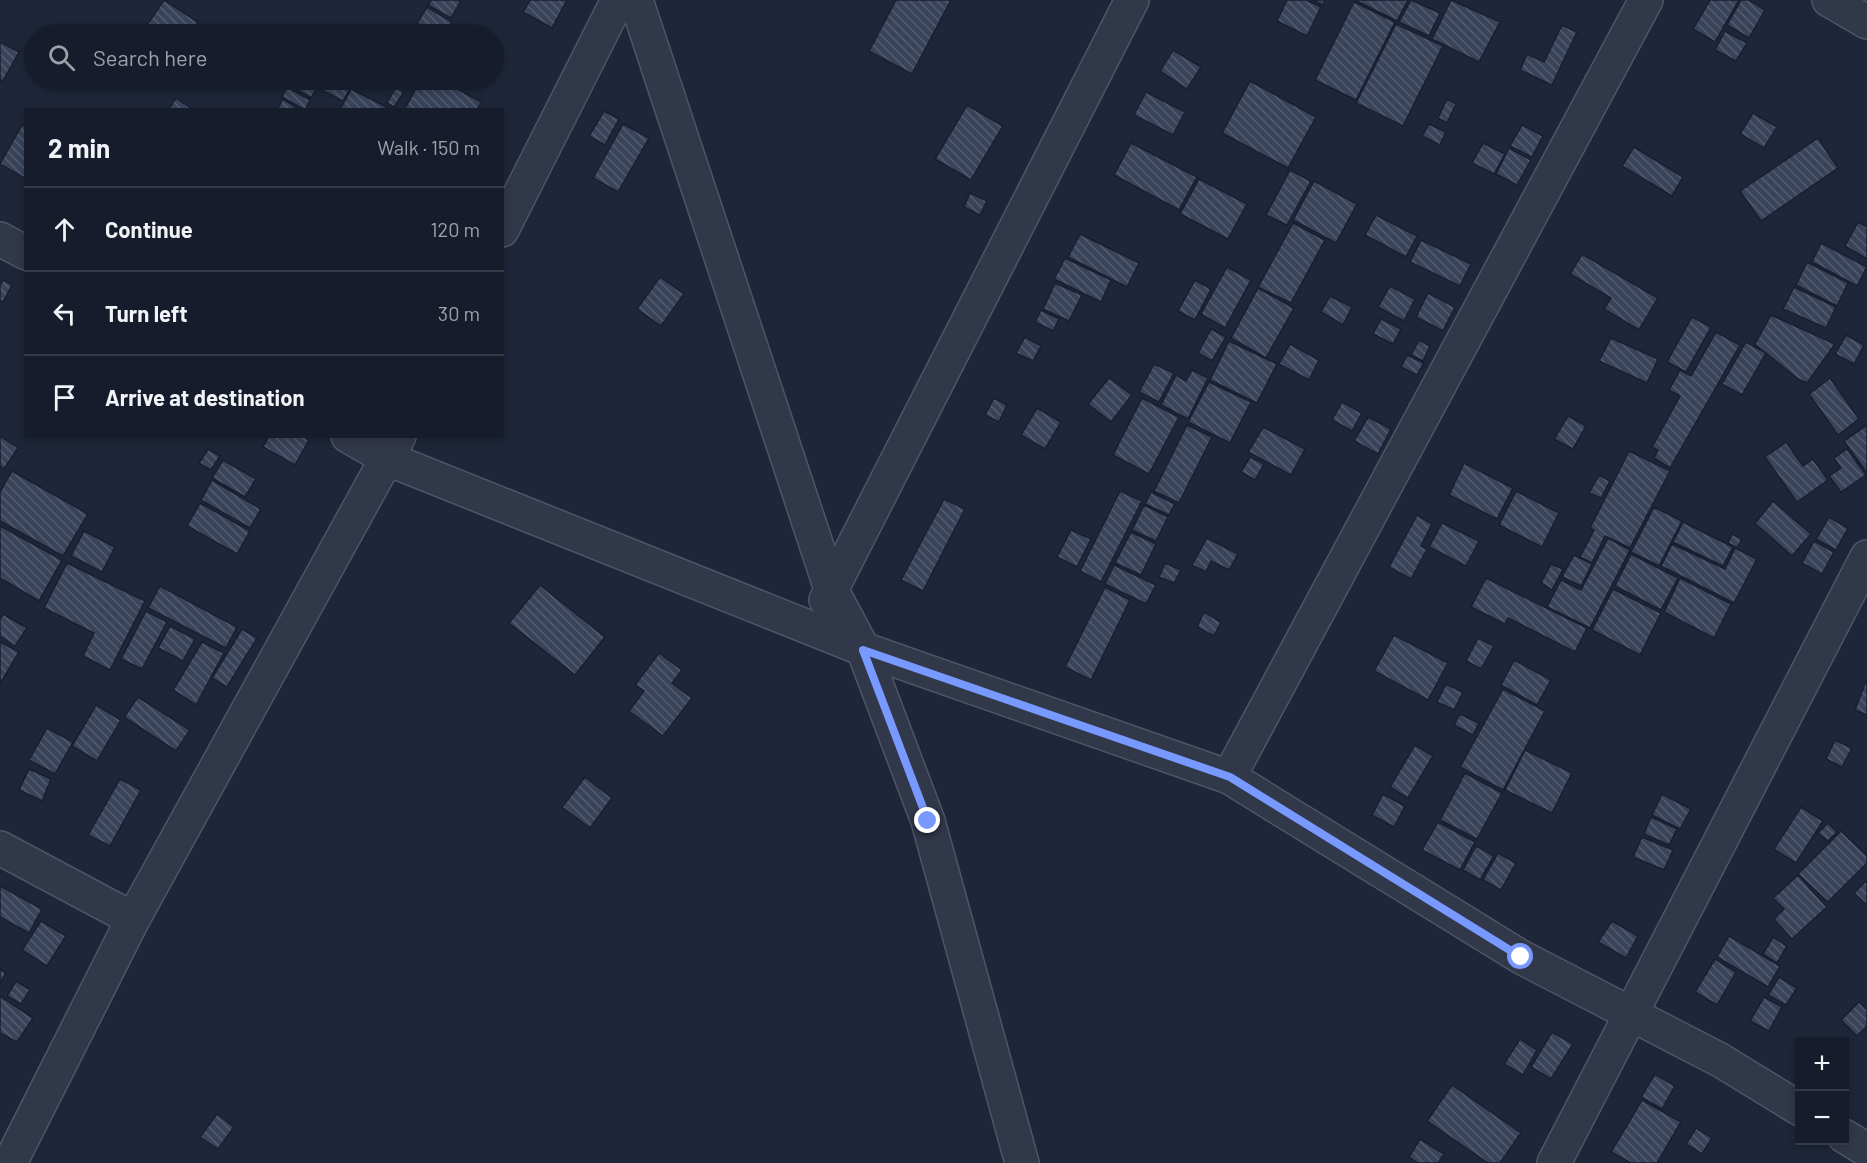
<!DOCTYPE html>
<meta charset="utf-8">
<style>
:root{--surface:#161c2b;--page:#232937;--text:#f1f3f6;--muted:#9ea1a9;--line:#353a47}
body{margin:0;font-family:Barlow,sans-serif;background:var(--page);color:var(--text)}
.controls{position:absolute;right:18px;bottom:18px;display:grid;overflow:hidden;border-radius:0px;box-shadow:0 3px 9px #0003}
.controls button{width:54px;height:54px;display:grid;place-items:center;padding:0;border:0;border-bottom:2px solid var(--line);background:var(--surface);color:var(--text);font:30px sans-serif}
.stop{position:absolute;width:18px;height:18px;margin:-14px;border:4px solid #7899ff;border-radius:50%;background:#fff}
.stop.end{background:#7899ff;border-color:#fff;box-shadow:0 2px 6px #0008}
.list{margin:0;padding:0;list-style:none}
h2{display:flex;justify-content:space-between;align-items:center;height:78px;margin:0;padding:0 24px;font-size:26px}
h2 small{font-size:20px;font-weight:400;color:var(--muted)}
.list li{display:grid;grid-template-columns:39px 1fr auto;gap:18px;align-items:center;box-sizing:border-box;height:84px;padding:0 24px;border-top:2px solid var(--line)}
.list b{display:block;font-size:22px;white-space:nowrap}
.list em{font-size:20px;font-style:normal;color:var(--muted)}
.icon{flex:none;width:33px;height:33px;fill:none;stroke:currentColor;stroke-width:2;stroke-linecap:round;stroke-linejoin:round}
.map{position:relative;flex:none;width:1867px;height:1163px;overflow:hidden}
.search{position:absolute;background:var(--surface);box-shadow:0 3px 9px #0003;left:24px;top:24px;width:480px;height:66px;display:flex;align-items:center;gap:15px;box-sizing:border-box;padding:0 21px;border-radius:33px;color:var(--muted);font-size:22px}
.panel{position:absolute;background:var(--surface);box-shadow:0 3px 9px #0003;left:24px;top:108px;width:480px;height:330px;border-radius:0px}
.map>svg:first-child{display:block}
.building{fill:url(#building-back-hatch);stroke:#191f30;stroke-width:1.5}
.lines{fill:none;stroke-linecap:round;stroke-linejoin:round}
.street-casing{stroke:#4f5568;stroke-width:36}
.street{stroke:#313849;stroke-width:33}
.route{stroke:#7899ff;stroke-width:8}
</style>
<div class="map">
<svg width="1867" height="1163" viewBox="0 0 1867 1163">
<defs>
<pattern id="building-back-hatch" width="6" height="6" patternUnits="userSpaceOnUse" patternTransform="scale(1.5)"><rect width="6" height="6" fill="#39435a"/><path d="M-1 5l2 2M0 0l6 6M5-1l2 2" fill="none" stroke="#535c70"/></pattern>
</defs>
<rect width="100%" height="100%" fill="#1e2639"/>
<g class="building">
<polygon points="164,0 198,22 190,34 141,34"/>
<polygon points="431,0 458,0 461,1 451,18 428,5"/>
<polygon points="530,0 567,0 552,28 523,12"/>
<polygon points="896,0 951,0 912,74 869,51"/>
<polygon points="1287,0 1306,0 1321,7 1307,36 1277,21"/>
<polygon points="1312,0 1325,0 1323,5"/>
<polygon points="1355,0 1408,0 1397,21"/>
<polygon points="1411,0 1440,13 1429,36 1399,22"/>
<polygon points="1451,0 1500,22 1479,62 1432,39"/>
<polygon points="1710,0 1739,0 1715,42 1693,29"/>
<polygon points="1741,0 1749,0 1765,10 1749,38 1727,25"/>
<polygon points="1354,2 1395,22 1356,100 1315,80"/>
<polygon points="427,7 452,22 444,34 438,34 417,23"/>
<polygon points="1396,24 1443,46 1403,126 1356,103"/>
<polygon points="1562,25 1577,32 1552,85 1520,70 1527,54 1544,62"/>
<polygon points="199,27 210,34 194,34"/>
<polygon points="1725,31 1747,43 1736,61 1715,50"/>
<polygon points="0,42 19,52 3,81 0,80"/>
<polygon points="1173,50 1201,67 1187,89 1160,71"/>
<polygon points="195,80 209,80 205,86"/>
<polygon points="285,80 322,80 311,98 284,82"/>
<polygon points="325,80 336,80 351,87 343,101 320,89"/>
<polygon points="421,80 441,80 481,102 477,110 404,110"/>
<polygon points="1250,81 1316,117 1288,168 1222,133"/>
<polygon points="287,87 310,100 305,110 282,97"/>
<polygon points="396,87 404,92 394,107 387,103"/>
<polygon points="351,89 392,110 340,110"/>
<polygon points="1146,92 1185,112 1173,135 1134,115"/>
<polygon points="176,98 192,109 191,110 168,110"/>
<polygon points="283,99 300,110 277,110"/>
<polygon points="1447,99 1456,104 1447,123 1438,118"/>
<polygon points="967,105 1003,126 971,180 935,159"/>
<polygon points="604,111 619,119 605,145 589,136"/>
<polygon points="1753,113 1777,127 1764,148 1740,134"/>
<polygon points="623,124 649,138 618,192 593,178"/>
<polygon points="1429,124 1446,132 1440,145 1422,136"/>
<polygon points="22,125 26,127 26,179 0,164"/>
<polygon points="1522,125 1543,136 1532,157 1510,146"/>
<polygon points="1818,138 1838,168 1761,221 1740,191"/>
<polygon points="1131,143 1197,177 1179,210 1114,175"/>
<polygon points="1483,143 1505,154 1494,174 1472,163"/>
<polygon points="1634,147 1683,177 1672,196 1622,166"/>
<polygon points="1509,148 1531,160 1517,185 1496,174"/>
<polygon points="1290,170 1311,181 1287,225 1266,215"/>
<polygon points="1199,179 1247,204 1228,239 1180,214"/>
<polygon points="1314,181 1357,204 1336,243 1293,220"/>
<polygon points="970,193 987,201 980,215 964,207"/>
<polygon points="1376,215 1417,236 1406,257 1365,235"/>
<polygon points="1858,222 1867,227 1867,259 1845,246"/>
<polygon points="1293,223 1325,240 1291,303 1258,287"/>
<polygon points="1080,234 1139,263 1127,287 1068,257"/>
<polygon points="1421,240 1471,264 1460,286 1410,262"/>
<polygon points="1821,243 1867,267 1857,286 1812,262"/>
<polygon points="1582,254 1658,298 1639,330 1604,309 1611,298 1570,274"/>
<polygon points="1065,258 1111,280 1101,302 1054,279"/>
<polygon points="1807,262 1848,283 1837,306 1796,285"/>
<polygon points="1227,267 1251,280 1225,328 1201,314"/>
<polygon points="660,277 684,294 661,326 637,309"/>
<polygon points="3,280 12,285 3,302 0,300 0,285"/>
<polygon points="1195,280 1211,289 1195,320 1178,311"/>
<polygon points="1055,283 1082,295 1069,321 1043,309"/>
<polygon points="1390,286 1415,299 1404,321 1378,307"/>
<polygon points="1794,287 1836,307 1826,328 1783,309"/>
<polygon points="1258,288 1294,308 1266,358 1231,338"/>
<polygon points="1428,293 1455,307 1443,331 1416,317"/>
<polygon points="1330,296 1352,307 1343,325 1321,312"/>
<polygon points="1041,310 1059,319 1053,331 1035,322"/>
<polygon points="1771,315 1835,344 1807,383 1798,379 1755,344"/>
<polygon points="1692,317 1711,327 1686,372 1667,362"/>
<polygon points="1381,319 1401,329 1393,344 1373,334"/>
<polygon points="1211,329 1226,337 1212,361 1198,353"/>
<polygon points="1716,332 1740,345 1670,468 1654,458 1658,450 1652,447 1680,396 1669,390 1680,370 1691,376"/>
<polygon points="1846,335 1864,345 1854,364 1835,354"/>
<polygon points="1025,337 1041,346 1033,361 1016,353"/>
<polygon points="1611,338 1658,359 1647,383 1599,361"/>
<polygon points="1419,340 1430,346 1423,361 1411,355"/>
<polygon points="1229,341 1277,364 1257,403 1210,380"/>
<polygon points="1746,342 1766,353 1742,395 1722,384"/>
<polygon points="1290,344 1319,360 1309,380 1279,364"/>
<polygon points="1407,355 1424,363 1417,375 1401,367"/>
<polygon points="1154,364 1174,373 1159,402 1139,392"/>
<polygon points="1192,370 1208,378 1188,419 1161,405 1176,375 1186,381"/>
<polygon points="1109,378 1132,395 1111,422 1088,404"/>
<polygon points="1830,378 1859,419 1838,435 1809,394"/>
<polygon points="1209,382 1251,402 1230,443 1188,422"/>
<polygon points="994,398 1007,405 999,422 985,415"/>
<polygon points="1142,398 1179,417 1149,474 1113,455"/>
<polygon points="1342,402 1362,413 1352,431 1332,420"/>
<polygon points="1037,408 1061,422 1045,449 1021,435"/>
<polygon points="1568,416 1586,426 1573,449 1554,439"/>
<polygon points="1368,417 1391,429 1378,454 1354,441"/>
<polygon points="1187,425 1212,437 1179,503 1154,491"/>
<polygon points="1867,425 1867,473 1844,441"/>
<polygon points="1263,427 1305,449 1291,475 1248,452"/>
<polygon points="0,436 18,448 4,469 0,466"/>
<polygon points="269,436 303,436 309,440 295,465 263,447"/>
<polygon points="1786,442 1803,466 1813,459 1828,480 1797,502 1765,457"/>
<polygon points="208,449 220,456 211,470 199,463"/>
<polygon points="1847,449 1866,475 1841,492 1829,476 1841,468 1834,458"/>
<polygon points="1629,451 1670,471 1630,548 1605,536 1592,563 1580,557 1594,530 1590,528"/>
<polygon points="1250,457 1264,464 1255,480 1241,472"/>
<polygon points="223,460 256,479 245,497 212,478"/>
<polygon points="1464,463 1513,488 1497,519 1449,495"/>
<polygon points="12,471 88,514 63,556 0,521 0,492"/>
<polygon points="1599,475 1610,481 1601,498 1589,493"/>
<polygon points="212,480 261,509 250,528 201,500"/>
<polygon points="1120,491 1142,501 1101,582 1080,571"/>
<polygon points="1516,491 1559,513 1542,547 1499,525"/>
<polygon points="1151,492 1175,504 1169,515 1145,504"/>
<polygon points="944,499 965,509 923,591 901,580"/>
<polygon points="1773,501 1811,534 1792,556 1755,523"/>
<polygon points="200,503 250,531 237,554 187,526"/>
<polygon points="1144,505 1168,517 1156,541 1132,530"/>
<polygon points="1654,507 1682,521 1659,566 1631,552"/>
<polygon points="1417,515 1432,524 1421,546 1427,549 1411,579 1389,567"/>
<polygon points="1829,517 1848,528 1836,550 1816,539"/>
<polygon points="1683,522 1733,547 1723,566 1673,542"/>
<polygon points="1442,523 1479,541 1466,566 1429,547"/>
<polygon points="0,526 62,560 39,601 0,578"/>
<polygon points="1071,530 1091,539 1077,567 1057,557"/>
<polygon points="84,531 115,547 102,572 71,556"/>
<polygon points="1131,532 1156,544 1141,575 1115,563"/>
<polygon points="1732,534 1742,539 1737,548 1728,543"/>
<polygon points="1207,538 1238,554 1229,570 1211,561 1206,572 1192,565"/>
<polygon points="1608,538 1630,550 1590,628 1547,607 1561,580 1581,590"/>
<polygon points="1814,541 1834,552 1822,574 1802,563"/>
<polygon points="1672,544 1725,569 1735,548 1757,559 1734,603 1661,566"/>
<polygon points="1631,554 1678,578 1661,610 1615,586"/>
<polygon points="1574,555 1592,564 1581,586 1562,577"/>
<polygon points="67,563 145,601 110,670 83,656 94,633 44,608"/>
<polygon points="1165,563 1181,570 1174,583 1159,577"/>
<polygon points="1551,564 1563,569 1552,590 1541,583"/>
<polygon points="1114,565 1156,585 1146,604 1105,584"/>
<polygon points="1486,578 1587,628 1575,652 1508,618 1505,624 1471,607"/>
<polygon points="1680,578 1731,604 1714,638 1664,612"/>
<polygon points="540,585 605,637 575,675 509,623"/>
<polygon points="160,586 237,627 226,648 148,608"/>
<polygon points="1105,587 1130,600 1091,680 1065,667"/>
<polygon points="1613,589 1661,613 1640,655 1592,630"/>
<polygon points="146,611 167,622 142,669 121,659"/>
<polygon points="1204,612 1221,622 1214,636 1197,627"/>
<polygon points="3,614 27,628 15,646 0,636 0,619"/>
<polygon points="170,626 195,639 183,661 158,648"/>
<polygon points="242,629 257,638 227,687 212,678"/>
<polygon points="1394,635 1448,663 1428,700 1374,671"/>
<polygon points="1478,638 1494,646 1481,669 1466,661"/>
<polygon points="0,642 19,652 0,684"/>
<polygon points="202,642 224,653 196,705 173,690"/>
<polygon points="659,653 682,670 672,683 692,698 663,736 629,711 644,691 635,685"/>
<polygon points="1514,660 1551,680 1537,705 1501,685"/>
<polygon points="1866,681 1867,682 1867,715 1855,710"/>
<polygon points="1446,684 1463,692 1454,710 1437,702"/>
<polygon points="1503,689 1545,711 1503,790 1460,767"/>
<polygon points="138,697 190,730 176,751 124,717"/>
<polygon points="96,705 121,720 97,761 72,746"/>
<polygon points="1460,714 1479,723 1473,735 1454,725"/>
<polygon points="47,728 73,742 55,774 29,760"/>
<polygon points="1835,740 1852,748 1842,767 1826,759"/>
<polygon points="1415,745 1433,756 1408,798 1390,787"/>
<polygon points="1525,750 1572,773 1552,813 1505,790"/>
<polygon points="29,769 51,779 42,801 19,790"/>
<polygon points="1465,773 1502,793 1477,839 1440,820"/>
<polygon points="585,777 612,798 590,828 562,807"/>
<polygon points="120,779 141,790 110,846 88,835"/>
<polygon points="1383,794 1405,806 1394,827 1372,815"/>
<polygon points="1662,794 1691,809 1680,829 1652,815"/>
<polygon points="1801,807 1823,821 1796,863 1774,849"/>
<polygon points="1651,817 1677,829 1669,845 1644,834"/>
<polygon points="1438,822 1475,842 1460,870 1422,850"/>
<polygon points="1828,823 1837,832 1828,841 1818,833"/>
<polygon points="1841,831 1867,856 1867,863 1828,902 1798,874"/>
<polygon points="1642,837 1673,850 1664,870 1633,857"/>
<polygon points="1476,846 1494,856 1480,880 1463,870"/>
<polygon points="1498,853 1516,863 1501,890 1483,880"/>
<polygon points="1798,875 1827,907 1792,939 1774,919 1784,909 1773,898"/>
<polygon points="1867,880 1867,905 1854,893"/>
<polygon points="0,886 42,909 29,933 0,917"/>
<polygon points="41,921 66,936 47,966 22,950"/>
<polygon points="1612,921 1638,936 1626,958 1598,942"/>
<polygon points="1729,936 1780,966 1768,987 1717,957"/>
<polygon points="1773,937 1787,946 1777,963 1763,954"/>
<polygon points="1715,959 1736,972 1717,1005 1695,992"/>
<polygon points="0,969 6,973 0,983"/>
<polygon points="1779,977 1797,988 1786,1005 1768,995"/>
<polygon points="16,981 30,990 21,1004 7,996"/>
<polygon points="0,996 33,1018 17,1042 0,1033"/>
<polygon points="1764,997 1782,1007 1769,1031 1750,1021"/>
<polygon points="1859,1002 1867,1010 1867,1026 1857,1036 1841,1020"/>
<polygon points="1552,1032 1573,1044 1551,1079 1531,1067"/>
<polygon points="1520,1039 1537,1050 1523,1075 1504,1064"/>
<polygon points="1655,1074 1675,1086 1662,1109 1641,1097"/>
<polygon points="1452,1085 1521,1133 1500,1163 1488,1163 1427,1121"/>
<polygon points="1642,1100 1681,1122 1657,1163 1631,1163 1611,1152"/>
<polygon points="217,1114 234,1127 218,1149 200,1137"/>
<polygon points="1696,1128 1712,1138 1702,1154 1686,1144"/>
<polygon points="1420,1139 1444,1154 1438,1163 1418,1163 1409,1157"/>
</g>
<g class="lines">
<defs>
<g id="street">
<polyline points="636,0 831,589 863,649 928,821 1022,1163"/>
<polyline points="1829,0 1867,22"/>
<polyline points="502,230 618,0"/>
<polyline points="0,239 26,253"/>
<polyline points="348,436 388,459 863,649 1229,777 1521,957 1720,1060 1800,1109"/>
<polyline points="826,600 1132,0"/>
<polyline points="1229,777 1646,0"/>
<polyline points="0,848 133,919"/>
<polyline points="1844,1136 1867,1150"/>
<polyline points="10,1163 133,919 399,436"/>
<polyline points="1554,1163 1867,557"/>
</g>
</defs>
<use href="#street" class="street-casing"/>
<use href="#street" class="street"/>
</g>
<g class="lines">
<polyline class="route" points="928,821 863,650 1230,777 1521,957"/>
</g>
</svg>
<div class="controls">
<button>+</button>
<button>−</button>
</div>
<div class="stop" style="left:1521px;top:957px"></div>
<div class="stop end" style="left:928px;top:821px"></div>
<div class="search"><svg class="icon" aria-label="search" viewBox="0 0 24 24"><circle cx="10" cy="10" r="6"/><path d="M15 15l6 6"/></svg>Search here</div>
<section class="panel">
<h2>2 min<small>Walk · 150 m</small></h2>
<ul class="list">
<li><svg class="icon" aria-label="ahead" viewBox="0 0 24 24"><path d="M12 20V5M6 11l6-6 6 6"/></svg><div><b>Continue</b></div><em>120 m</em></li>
<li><svg class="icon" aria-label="left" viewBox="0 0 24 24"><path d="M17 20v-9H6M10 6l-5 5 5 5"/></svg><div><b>Turn left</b></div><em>30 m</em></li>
<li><svg class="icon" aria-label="arrive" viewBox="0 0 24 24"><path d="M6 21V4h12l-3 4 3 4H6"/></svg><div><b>Arrive at destination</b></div></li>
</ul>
</section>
</div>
